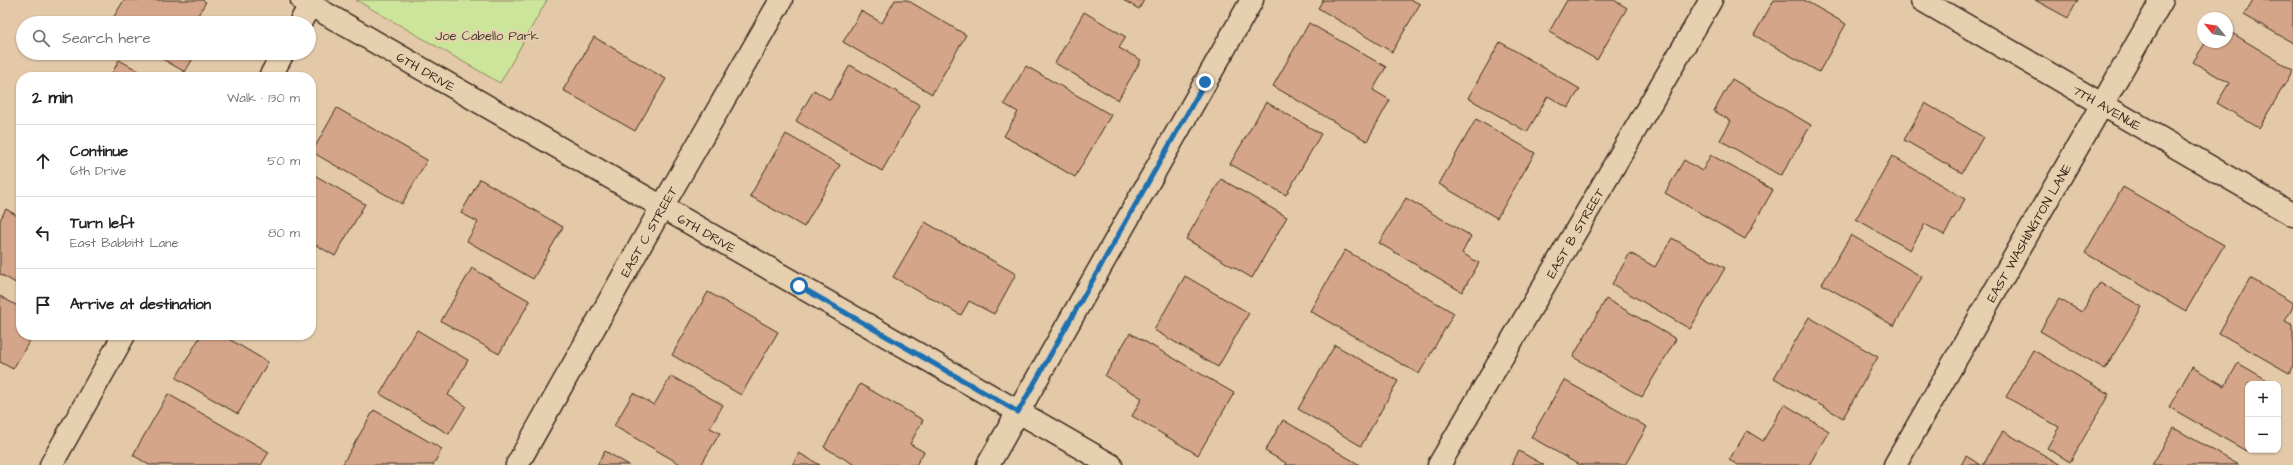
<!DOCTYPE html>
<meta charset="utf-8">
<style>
:root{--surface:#fff;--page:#f6f6f6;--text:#222;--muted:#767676;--line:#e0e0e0}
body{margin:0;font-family:"Architects Daughter",sans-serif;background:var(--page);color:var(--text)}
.controls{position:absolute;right:12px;bottom:12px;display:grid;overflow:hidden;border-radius:8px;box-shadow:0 1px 3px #0004}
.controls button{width:36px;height:36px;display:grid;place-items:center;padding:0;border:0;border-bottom:1px solid var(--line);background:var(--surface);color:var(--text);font:20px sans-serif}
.compass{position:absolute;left:2197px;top:12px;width:36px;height:36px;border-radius:50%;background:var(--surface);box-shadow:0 1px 3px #0004;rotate:300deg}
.stop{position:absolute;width:12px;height:12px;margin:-9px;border:3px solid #1f6fb2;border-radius:50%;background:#fff}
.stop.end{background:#1f6fb2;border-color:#fff;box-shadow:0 1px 4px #0008}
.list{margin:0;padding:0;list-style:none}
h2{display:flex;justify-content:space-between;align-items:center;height:52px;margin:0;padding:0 16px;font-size:17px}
h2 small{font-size:13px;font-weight:400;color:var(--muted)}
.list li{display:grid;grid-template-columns:26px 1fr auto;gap:12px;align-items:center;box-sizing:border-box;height:72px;padding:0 16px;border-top:1px solid var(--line)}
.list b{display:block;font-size:15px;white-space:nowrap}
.list p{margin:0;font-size:13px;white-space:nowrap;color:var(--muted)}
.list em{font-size:13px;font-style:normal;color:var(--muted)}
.icon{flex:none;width:22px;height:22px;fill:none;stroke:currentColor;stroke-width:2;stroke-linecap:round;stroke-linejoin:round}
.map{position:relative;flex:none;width:2293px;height:465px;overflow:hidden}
.search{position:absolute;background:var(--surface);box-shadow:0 1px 3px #0004;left:16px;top:16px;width:300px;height:44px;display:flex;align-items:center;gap:10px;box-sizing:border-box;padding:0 14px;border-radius:22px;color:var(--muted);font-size:15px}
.panel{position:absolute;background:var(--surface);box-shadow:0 1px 3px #0004;left:16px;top:72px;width:300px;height:268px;border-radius:16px}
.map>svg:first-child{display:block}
.green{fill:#cde59b;stroke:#84885c}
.building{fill:#d4a589;stroke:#3b2a1e}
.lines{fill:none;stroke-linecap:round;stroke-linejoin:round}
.street-casing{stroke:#3b2a1e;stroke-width:25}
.street{stroke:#e6d0af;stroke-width:22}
.route{stroke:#1f6fb2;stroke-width:5}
.labels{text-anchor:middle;stroke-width:4;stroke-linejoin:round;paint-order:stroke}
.park-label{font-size:13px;fill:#4a3d2a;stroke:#e6d0af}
.street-label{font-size:13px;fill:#3b2a1e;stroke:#e6d0af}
</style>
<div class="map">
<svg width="2293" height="465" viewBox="0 0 2293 465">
<rect width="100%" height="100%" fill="#e4c9a9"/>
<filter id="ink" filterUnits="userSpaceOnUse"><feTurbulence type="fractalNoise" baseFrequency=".025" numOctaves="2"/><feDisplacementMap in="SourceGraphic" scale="8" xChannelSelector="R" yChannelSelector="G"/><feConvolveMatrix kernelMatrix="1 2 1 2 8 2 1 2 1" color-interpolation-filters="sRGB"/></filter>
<g filter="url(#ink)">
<polygon class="green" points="356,0 547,0 500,83"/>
<g class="building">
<polygon points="124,0 202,0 206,2 193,23 110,23"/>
<polygon points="895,0 907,0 966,35 932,94 843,42 861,11 882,23"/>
<polygon points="1123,0 1144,0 1139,9"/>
<polygon points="1323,0 1412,0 1420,4 1392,52 1318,8"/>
<polygon points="1567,0 1614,0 1627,8 1597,60 1549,32"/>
<polygon points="1774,0 1804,0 1846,24 1819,72 1754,35"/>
<polygon points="2035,0 2078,0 2068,18"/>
<polygon points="2253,0 2293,0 2293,43 2244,15"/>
<polygon points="1084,12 1126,37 1119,48 1141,60 1118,100 1055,63"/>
<polygon points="1309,23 1386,67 1373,90 1390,100 1367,141 1273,86"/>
<polygon points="2227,30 2293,70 2259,128 2217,103 2229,83 2193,62 2206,42 2227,42"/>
<polygon points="594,37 666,79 635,131 563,90"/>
<polygon points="1500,42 1580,89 1568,108 1548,96 1527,132 1468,98"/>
<polygon points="152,53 196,53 185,72"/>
<polygon points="119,60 150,77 110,77"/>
<polygon points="850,65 920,105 882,171 796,121 814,90 830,100"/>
<polygon points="1026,66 1111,115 1075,177 1004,136 1018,112 1004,104"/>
<polygon points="1732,79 1811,125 1781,176 1720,140 1731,121 1714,111"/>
<polygon points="1266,102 1321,134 1286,195 1230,164"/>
<polygon points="1925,103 1983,137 1962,173 1904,140"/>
<polygon points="337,108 427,160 402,204 312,152"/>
<polygon points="1476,119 1535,153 1497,218 1439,184"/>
<polygon points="786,134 840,165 804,227 750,196"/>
<polygon points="1711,155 1773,190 1745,239 1665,193 1684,160 1702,171"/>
<polygon points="1892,156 1965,199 1944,235 1925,224 1910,250 1856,219"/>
<polygon points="311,173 365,204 335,256 311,242"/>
<polygon points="480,179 563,227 533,279 467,241 478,222 461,213"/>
<polygon points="1221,179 1287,217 1252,278 1186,239"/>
<polygon points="2123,187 2224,245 2186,311 2085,253"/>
<polygon points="1406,198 1471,236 1462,253 1479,263 1462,292 1379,243"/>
<polygon points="6,209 21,218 21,286 0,274 0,220"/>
<polygon points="925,222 1016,274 994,314 969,301 961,315 893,277"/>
<polygon points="1851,235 1922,277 1894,326 1822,284"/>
<polygon points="1672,238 1725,268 1690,329 1612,284 1630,253 1655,267"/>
<polygon points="1345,250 1454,313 1419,374 1310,311"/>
<polygon points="472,268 530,301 499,354 441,321"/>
<polygon points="1185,276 1249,313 1218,367 1154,330"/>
<polygon points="2250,278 2293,303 2293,307 2285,321 2293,325 2293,365 2289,373 2219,333"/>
<polygon points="2100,282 2142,307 2105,369 2040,331 2059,299 2082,312"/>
<polygon points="708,292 778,332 741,395 672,355"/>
<polygon points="0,296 21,308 21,335 33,335 13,369 0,362"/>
<polygon points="1606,299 1676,339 1642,397 1573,357"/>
<polygon points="1809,317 1878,357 1843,418 1774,378"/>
<polygon points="417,330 468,360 448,395 466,406 449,434 380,394"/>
<polygon points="1130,333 1234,393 1198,455 1132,416 1142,398 1105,376"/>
<polygon points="201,335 222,335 268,362 238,414 176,378"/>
<polygon points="1335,345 1398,381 1361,446 1298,409"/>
<polygon points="2033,350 2109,394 2070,462 2047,448 2059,427 2006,397"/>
<polygon points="2238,363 2274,384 2248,384 2248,447 2246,451 2169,407 2192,367 2225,386"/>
<polygon points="671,376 723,405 710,428 720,433 701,465 682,465 614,426 633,393 654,405"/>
<polygon points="1564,380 1647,427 1625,465 1579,465 1531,437"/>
<polygon points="860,384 923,420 910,444 924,452 916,465 855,465 824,447"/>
<polygon points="168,394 269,452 261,465 149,465 133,455"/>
<polygon points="1784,404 1829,431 1809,465 1738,465 1729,460 1747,431 1763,441"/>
<polygon points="374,410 442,449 433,465 342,465"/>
<polygon points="1283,420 1360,465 1285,465 1286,463 1265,451"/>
<polygon points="2174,428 2239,465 2152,465"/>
<polygon points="2003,431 2061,465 1983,465"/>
<polygon points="605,451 629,465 597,465"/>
<polygon points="1519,451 1544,465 1511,465"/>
<polygon points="799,453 820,465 792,465"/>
<polygon points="1966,456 1981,465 1961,465"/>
</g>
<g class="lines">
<defs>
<g id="street">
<path id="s1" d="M302,0L1111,465"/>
<path id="s2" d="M1922,0L2293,215"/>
<polyline points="300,23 310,5"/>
<polyline points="270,77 283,53"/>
<polyline points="51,465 124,335"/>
<path id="s3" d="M517,465L662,207L781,0"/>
<polyline points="988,465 1252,0"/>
<path id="s4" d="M1439,465L1711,0"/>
<path id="s5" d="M1895,465L2162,0"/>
</g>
</defs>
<use href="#street" class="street-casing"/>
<use href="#street" class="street"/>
</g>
</g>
<g class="lines" filter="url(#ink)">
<polyline class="route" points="799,286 1018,412 1205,82"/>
</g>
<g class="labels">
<g class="park-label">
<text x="487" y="40">Joe Cabello Park</text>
</g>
<g class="street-label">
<text dy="5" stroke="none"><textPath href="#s1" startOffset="143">6TH DRIVE</textPath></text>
<text dy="5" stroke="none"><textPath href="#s2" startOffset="214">7TH AVENUE</textPath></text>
<text dy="5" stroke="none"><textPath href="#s3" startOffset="268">EAST C STREET</textPath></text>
<text dy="5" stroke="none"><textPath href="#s4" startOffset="269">EAST B STREET</textPath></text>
<text dy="5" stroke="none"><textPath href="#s1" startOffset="467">6TH DRIVE</textPath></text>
<text dy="5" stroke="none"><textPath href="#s5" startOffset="268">EAST WASHINGTON LANE</textPath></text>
</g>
</g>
</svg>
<div class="controls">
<button>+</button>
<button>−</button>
</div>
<svg class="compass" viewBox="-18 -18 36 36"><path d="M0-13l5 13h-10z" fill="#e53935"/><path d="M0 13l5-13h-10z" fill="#767676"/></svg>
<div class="stop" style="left:799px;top:286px"></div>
<div class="stop end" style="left:1205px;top:82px"></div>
<div class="search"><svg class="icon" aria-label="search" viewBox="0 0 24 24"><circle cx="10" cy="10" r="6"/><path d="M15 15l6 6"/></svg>Search here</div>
<section class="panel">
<h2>2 min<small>Walk · 130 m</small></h2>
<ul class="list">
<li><svg class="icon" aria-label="ahead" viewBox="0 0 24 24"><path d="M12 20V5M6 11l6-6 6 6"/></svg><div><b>Continue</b><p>6th Drive</p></div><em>50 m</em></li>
<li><svg class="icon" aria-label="left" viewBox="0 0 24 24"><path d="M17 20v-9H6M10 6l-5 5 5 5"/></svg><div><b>Turn left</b><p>East Babbitt Lane</p></div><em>80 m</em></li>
<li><svg class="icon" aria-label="arrive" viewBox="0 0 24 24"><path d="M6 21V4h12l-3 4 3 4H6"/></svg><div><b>Arrive at destination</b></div></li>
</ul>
</section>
</div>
